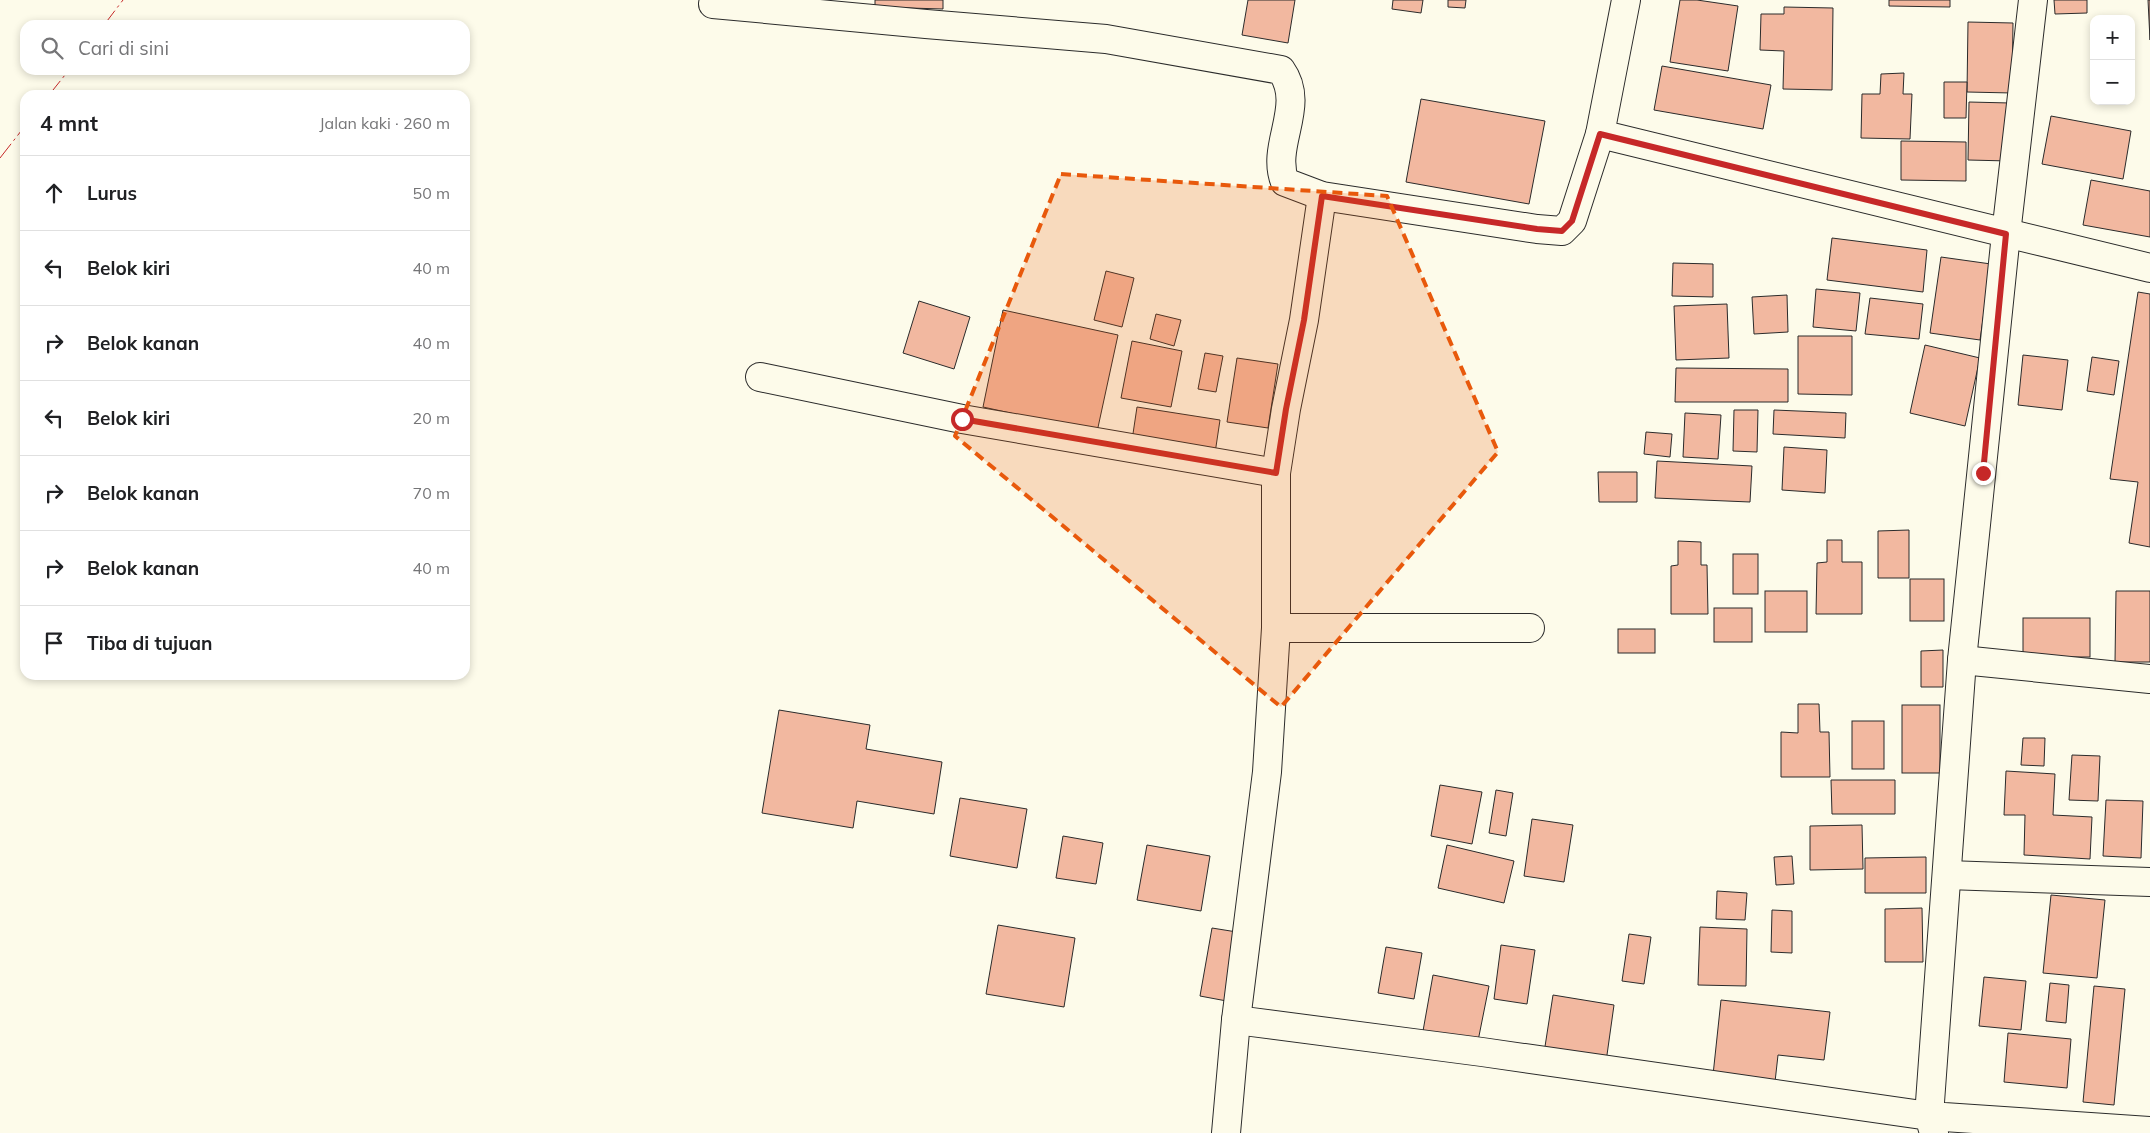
<!DOCTYPE html>
<html lang="id">
<meta charset="utf-8">
<style>
:root{--surface:#fff;--page:#f6f6f6;--text:#202124;--muted:#757577;--line:#e0e0e0}
body{margin:0;font-family:Mulish,sans-serif;background:var(--page);color:var(--text)}
.controls{position:absolute;right:15px;top:15px;display:grid;overflow:hidden;border-radius:10px;box-shadow:0 2px 8px #0003}
.controls button{width:45px;height:45px;display:grid;place-items:center;padding:0;border:0;border-bottom:1px solid var(--line);background:var(--surface);color:var(--text);font:25px sans-serif}
.stop{position:absolute;width:15px;height:15px;margin:-11px;border:4px solid #c62828;border-radius:50%;background:#fff}
.stop.end{background:#c62828;border-color:#fff;box-shadow:0 1px 5px #0008}
.list{margin:0;padding:0;list-style:none}
h2{display:flex;justify-content:space-between;align-items:center;height:65px;margin:0;padding:0 20px;font-size:21px}
h2 small{font-size:16px;font-weight:400;color:var(--muted)}
.list li{display:grid;grid-template-columns:32px 1fr auto;gap:15px;align-items:center;box-sizing:border-box;height:75px;padding:0 20px;border-top:1px solid var(--line)}
.list b{display:block;font-size:19px;white-space:nowrap}
.list em{font-size:16px;font-style:normal;color:var(--muted)}
.icon{flex:none;width:28px;height:28px;fill:none;stroke:currentColor;stroke-width:2;stroke-linecap:round;stroke-linejoin:round}
.map{position:relative;flex:none;width:2150px;height:1133px;overflow:hidden}
.search{position:absolute;background:var(--surface);box-shadow:0 2px 8px #0003;left:20px;top:20px;width:450px;height:55px;display:flex;align-items:center;gap:12px;box-sizing:border-box;padding:0 18px;border-radius:15px;color:var(--muted);font-size:19px}
.panel{position:absolute;background:var(--surface);box-shadow:0 2px 8px #0003;left:20px;top:90px;width:450px;height:590px;border-radius:15px}
.map>svg:first-child{display:block}
.building{fill:#f2b8a0;stroke:#2b2b2b}
.lines{fill:none;stroke-linecap:round;stroke-linejoin:round}
.minor-casing{stroke:#2b2b2b;stroke-width:30}
.minor{stroke:#fdfbea;stroke-width:28}
.power{stroke:#c62828;stroke-width:1;stroke-dasharray:18 4 2.5 4;stroke-linecap:butt}
.route{stroke:#c62828;stroke-width:6}
.marked{fill:#e8590c;fill-opacity:0.2;stroke:#e8590c;stroke-width:4;stroke-dasharray:10 6;stroke-linejoin:round}
</style>
<div class="map">
<svg width="2150" height="1133" viewBox="0 0 2150 1133">
<rect width="100%" height="100%" fill="#fdfbea"/>
<g class="building">
<polygon points="875,0 943,0 943,9 875,7"/>
<polygon points="1248,0 1295,0 1288,43 1242,35"/>
<polygon points="1393,0 1423,0 1421,13 1392,9"/>
<polygon points="1448,0 1466,0 1465,8 1448,7"/>
<polygon points="1680,0 1697,0 1738,6 1728,71 1670,62"/>
<polygon points="1889,0 1950,0 1950,7 1889,6"/>
<polygon points="2054,0 2087,0 2087,13 2055,14"/>
<polygon points="2148,0 2150,0 2150,40"/>
<polygon points="1784,7 1833,8 1832,90 1783,89 1784,51 1760,50 1761,14 1784,14"/>
<polygon points="1968,22 2013,23 2012,93 1967,92"/>
<polygon points="1662,66 1771,85 1763,129 1654,110"/>
<polygon points="1904,73 1903,94 1912,94 1910,139 1861,138 1862,94 1880,94 1881,74"/>
<polygon points="1944,82 1967,82 1966,118 1944,118"/>
<polygon points="1421,99 1545,121 1529,204 1406,182"/>
<polygon points="1969,102 2010,103 2009,161 1968,160"/>
<polygon points="2051,116 2131,131 2123,179 2042,164"/>
<polygon points="1901,141 1966,142 1966,181 1901,180"/>
<polygon points="2091,180 2150,191 2150,237 2083,225"/>
<polygon points="1832,238 1927,250 1923,292 1827,280"/>
<polygon points="1941,257 1991,264 1980,340 1930,333"/>
<polygon points="1673,263 1713,264 1713,297 1672,296"/>
<polygon points="1106,271 1134,278 1122,327 1094,320"/>
<polygon points="1816,289 1860,293 1856,331 1813,327"/>
<polygon points="2138,292 2150,294 2150,547 2129,543 2138,482 2110,479"/>
<polygon points="1787,295 1788,332 1754,334 1752,297"/>
<polygon points="1870,298 1923,304 1919,339 1865,334"/>
<polygon points="919,301 970,317 954,369 903,353"/>
<polygon points="1727,304 1729,358 1676,360 1674,306"/>
<polygon points="1003,310 1118,335 1097,432 983,407"/>
<polygon points="1156,314 1181,320 1174,346 1150,339"/>
<polygon points="1798,336 1852,336 1852,395 1798,394"/>
<polygon points="1132,341 1182,351 1171,407 1121,398"/>
<polygon points="1925,345 1980,358 1965,426 1910,413"/>
<polygon points="1205,353 1223,356 1216,392 1198,389"/>
<polygon points="2023,355 2068,360 2062,410 2018,405"/>
<polygon points="2092,357 2119,361 2114,395 2087,391"/>
<polygon points="1237,358 1278,364 1268,428 1227,422"/>
<polygon points="1676,368 1788,369 1788,402 1675,402"/>
<polygon points="1137,407 1220,420 1214,460 1131,447"/>
<polygon points="1734,410 1758,410 1757,452 1733,451"/>
<polygon points="1774,410 1846,413 1845,438 1773,434"/>
<polygon points="1685,413 1721,415 1718,459 1683,457"/>
<polygon points="1646,432 1672,434 1670,457 1644,454"/>
<polygon points="1784,447 1827,450 1825,493 1782,490"/>
<polygon points="1657,461 1752,466 1750,502 1655,498"/>
<polygon points="1598,472 1637,472 1637,502 1599,502"/>
<polygon points="1909,530 1909,578 1878,578 1878,531"/>
<polygon points="1827,540 1842,540 1842,562 1862,562 1862,614 1816,614 1817,563 1827,562"/>
<polygon points="1678,541 1701,542 1701,565 1707,565 1708,614 1671,614 1671,566 1678,565"/>
<rect x="1733" y="554" width="25" height="40"/>
<rect x="1910" y="579" width="34" height="42"/>
<rect x="1765" y="591" width="42" height="41"/>
<polygon points="2116,591 2150,591 2150,662 2115,662"/>
<rect x="1714" y="608" width="38" height="34"/>
<rect x="2023" y="618" width="67" height="39"/>
<rect x="1618" y="629" width="37" height="24"/>
<polygon points="1943,650 1943,687 1921,687 1921,651"/>
<polygon points="1798,704 1819,704 1820,732 1829,732 1830,777 1781,777 1781,732 1798,733"/>
<rect x="1902" y="705" width="38" height="68"/>
<polygon points="779,710 870,725 866,749 942,762 934,814 857,801 853,828 762,813"/>
<rect x="1852" y="721" width="32" height="48"/>
<polygon points="2023,738 2045,738 2044,766 2021,765"/>
<polygon points="2072,755 2100,756 2098,801 2069,800"/>
<polygon points="2006,771 2055,774 2053,815 2092,817 2090,859 2024,855 2025,815 2004,815"/>
<polygon points="1831,780 1895,780 1895,814 1832,814"/>
<polygon points="1440,785 1482,792 1472,844 1431,836"/>
<polygon points="1496,790 1513,793 1506,836 1489,833"/>
<polygon points="960,798 1027,809 1017,868 950,856"/>
<polygon points="2106,800 2143,801 2141,858 2103,856"/>
<polygon points="1532,819 1573,825 1564,882 1524,876"/>
<polygon points="1862,825 1863,869 1810,870 1810,826"/>
<polygon points="1063,836 1103,843 1096,884 1056,878"/>
<polygon points="1147,845 1210,856 1201,911 1137,900"/>
<polygon points="1447,845 1514,861 1504,903 1438,888"/>
<polygon points="1792,856 1794,884 1776,885 1774,857"/>
<polygon points="1926,857 1926,893 1865,893 1865,858"/>
<polygon points="1717,891 1747,893 1745,920 1716,919"/>
<polygon points="2051,895 2105,900 2097,978 2043,973"/>
<polygon points="1922,908 1923,962 1885,962 1885,909"/>
<polygon points="1772,910 1792,911 1792,953 1771,952"/>
<polygon points="998,925 1075,938 1064,1007 986,994"/>
<polygon points="1700,927 1747,929 1746,986 1698,985"/>
<polygon points="1212,928 1243,933 1232,1002 1200,996"/>
<polygon points="1629,934 1651,937 1644,984 1622,981"/>
<polygon points="1501,945 1535,950 1527,1004 1494,999"/>
<polygon points="1386,947 1422,953 1414,999 1378,993"/>
<polygon points="1433,975 1489,986 1478,1041 1423,1031"/>
<polygon points="1984,977 2026,981 2021,1030 1979,1026"/>
<polygon points="2050,983 2069,985 2066,1023 2046,1021"/>
<polygon points="2094,986 2125,989 2114,1105 2083,1102"/>
<polygon points="1553,995 1614,1005 1606,1062 1544,1053"/>
<polygon points="1721,1000 1830,1012 1824,1060 1778,1055 1775,1082 1713,1075"/>
<polygon points="2008,1033 2071,1039 2067,1088 2004,1082"/>
</g>
<g class="lines">
<defs>
<g id="minor">
<polyline points="1626,0 1600,134 2150,268"/>
<polyline points="2033,0 2006,234 1962,660 1929,1116 2150,1131"/>
<path d="M713,4L926,24L1106,39L1281,70C1307,106 1270,145 1285,182L1322,196L1537,229L1562,231L1572,221L1600,134"/>
<polyline points="760,377 962,419 1276,473"/>
<polyline points="1276,628 1530,628"/>
<polyline points="1962,660 2150,679"/>
<polyline points="1947,875 2150,882"/>
<polyline points="1236,1020 1482,1052 1929,1116 1934,1133"/>
<polyline points="1226,1133 1236,1020 1267,772 1276,628 1276,473 1286,409 1304,320 1322,196"/>
</g>
</defs>
<use href="#minor" class="minor-casing"/>
<use href="#minor" class="minor"/>
<g class="power">
<polyline points="104,25 123,0"/>
<polyline points="49,95 69,70"/>
<polyline points="0,158 25,126"/>
</g>
</g>
<g class="lines">
<polyline class="route" points="962,419 1276,473 1286,409 1304,320 1322,196 1537,229 1562,231 1572,221 1600,134 2006,234 1983,473"/>
</g>
<path class="marked" d="M1061,174L1387,196L1498,452L1281,707L955,436Z"/>
</svg>
<div class="controls">
<button>+</button>
<button>−</button>
</div>
<div class="stop" style="left:962px;top:419px"></div>
<div class="stop end" style="left:1983px;top:473px"></div>
<div class="search"><svg class="icon" aria-label="search" viewBox="0 0 24 24"><circle cx="10" cy="10" r="6"/><path d="M15 15l6 6"/></svg>Cari di sini</div>
<section class="panel">
<h2>4 mnt<small>Jalan kaki · 260 m</small></h2>
<ul class="list">
<li><svg class="icon" aria-label="ahead" viewBox="0 0 24 24"><path d="M12 20V5M6 11l6-6 6 6"/></svg><div><b>Lurus</b></div><em>50 m</em></li>
<li><svg class="icon" aria-label="left" viewBox="0 0 24 24"><path d="M17 20v-9H6M10 6l-5 5 5 5"/></svg><div><b>Belok kiri</b></div><em>40 m</em></li>
<li><svg class="icon" aria-label="right" viewBox="0 0 24 24"><path d="M7 20v-9h11M14 6l5 5-5 5"/></svg><div><b>Belok kanan</b></div><em>40 m</em></li>
<li><svg class="icon" aria-label="left" viewBox="0 0 24 24"><path d="M17 20v-9H6M10 6l-5 5 5 5"/></svg><div><b>Belok kiri</b></div><em>20 m</em></li>
<li><svg class="icon" aria-label="right" viewBox="0 0 24 24"><path d="M7 20v-9h11M14 6l5 5-5 5"/></svg><div><b>Belok kanan</b></div><em>70 m</em></li>
<li><svg class="icon" aria-label="right" viewBox="0 0 24 24"><path d="M7 20v-9h11M14 6l5 5-5 5"/></svg><div><b>Belok kanan</b></div><em>40 m</em></li>
<li><svg class="icon" aria-label="arrive" viewBox="0 0 24 24"><path d="M6 21V4h12l-3 4 3 4H6"/></svg><div><b>Tiba di tujuan</b></div></li>
</ul>
</section>
</div>
